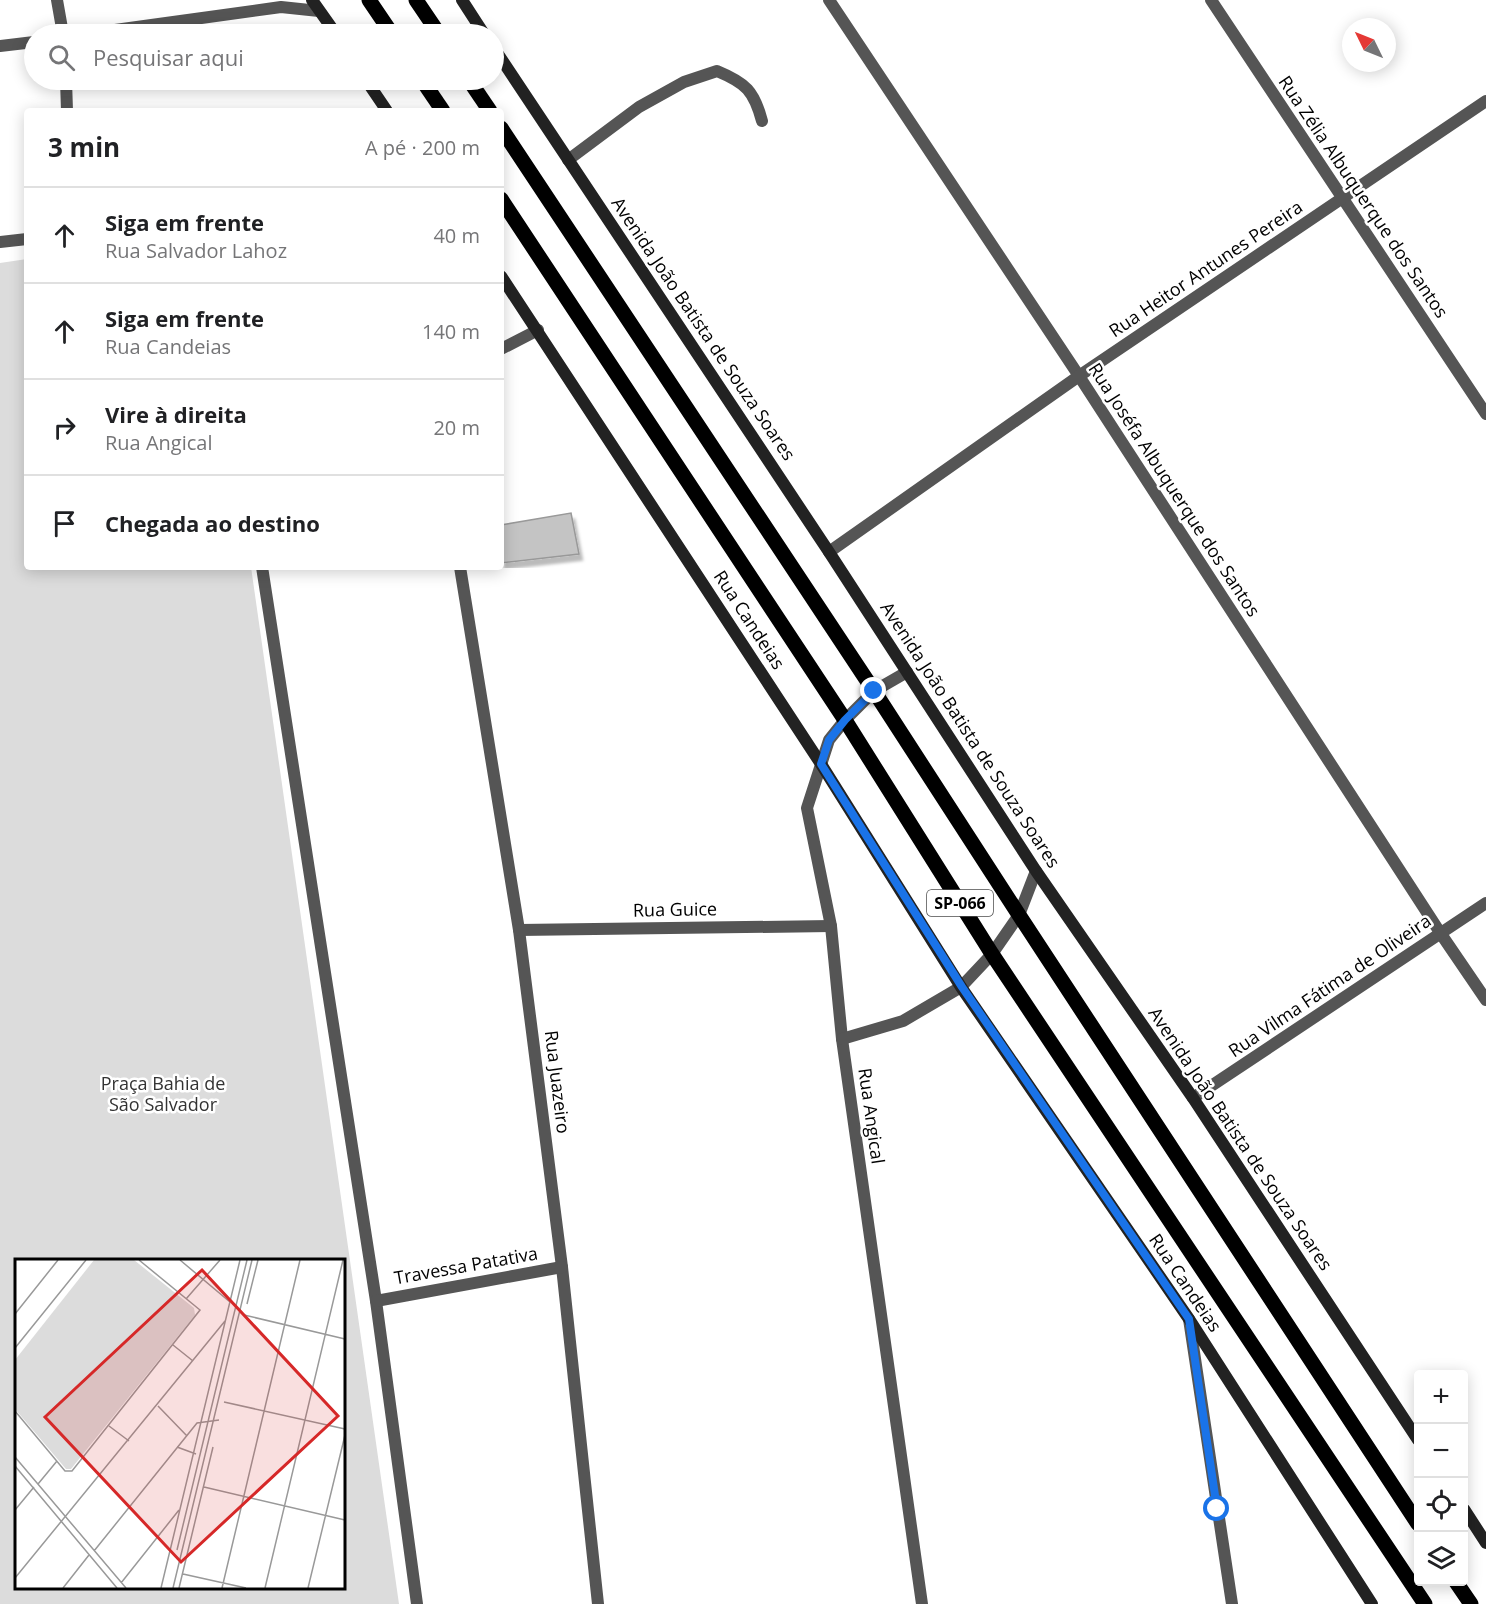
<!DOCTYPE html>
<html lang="pt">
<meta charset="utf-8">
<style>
:root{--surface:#fff;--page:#f2f2f2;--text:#202124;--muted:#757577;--line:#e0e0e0}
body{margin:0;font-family:"Open Sans",sans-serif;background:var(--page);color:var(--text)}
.controls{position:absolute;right:18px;bottom:18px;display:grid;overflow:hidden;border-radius:6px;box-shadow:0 3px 15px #0003}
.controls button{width:54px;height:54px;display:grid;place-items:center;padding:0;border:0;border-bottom:2px solid var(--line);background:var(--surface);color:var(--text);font:30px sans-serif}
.compass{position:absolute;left:1342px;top:18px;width:54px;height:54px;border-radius:50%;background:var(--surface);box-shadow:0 3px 15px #0003;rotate:313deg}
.stop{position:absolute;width:18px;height:18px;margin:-14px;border:4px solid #1a73e8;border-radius:50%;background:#fff}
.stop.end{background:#1a73e8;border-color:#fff;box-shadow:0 2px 6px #0008}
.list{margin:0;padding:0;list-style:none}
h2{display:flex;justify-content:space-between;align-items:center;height:78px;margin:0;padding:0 24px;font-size:26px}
h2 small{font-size:20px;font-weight:400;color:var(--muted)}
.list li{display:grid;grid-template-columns:39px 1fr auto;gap:18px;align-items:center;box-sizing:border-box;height:96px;padding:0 24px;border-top:2px solid var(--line)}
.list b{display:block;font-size:22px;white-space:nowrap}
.list p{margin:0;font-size:20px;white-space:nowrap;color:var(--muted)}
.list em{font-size:20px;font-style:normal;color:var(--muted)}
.icon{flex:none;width:33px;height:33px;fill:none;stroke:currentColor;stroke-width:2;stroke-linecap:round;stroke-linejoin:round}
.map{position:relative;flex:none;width:1486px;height:1604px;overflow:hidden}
.search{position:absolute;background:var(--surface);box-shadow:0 3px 15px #0003;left:24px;top:24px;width:480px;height:66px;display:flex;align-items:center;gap:15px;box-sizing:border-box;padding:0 21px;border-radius:33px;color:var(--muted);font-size:22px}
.panel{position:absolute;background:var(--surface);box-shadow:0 3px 15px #0003;left:24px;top:108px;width:480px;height:462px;border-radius:6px}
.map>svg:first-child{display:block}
.green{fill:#dcdcdc;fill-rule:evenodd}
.building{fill:#c4c4c4;stroke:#999;stroke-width:1.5;filter:url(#shadow)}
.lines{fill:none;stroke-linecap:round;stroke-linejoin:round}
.service{stroke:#555;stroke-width:12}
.minor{stroke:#555;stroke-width:12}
.secondary{stroke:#222;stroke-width:12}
.primary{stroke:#000;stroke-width:15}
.route{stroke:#1a73e8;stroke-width:8}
.labels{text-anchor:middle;stroke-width:5;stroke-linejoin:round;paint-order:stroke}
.shield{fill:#fff;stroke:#4c4c4c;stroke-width:1.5}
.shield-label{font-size:16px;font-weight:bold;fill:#000}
.street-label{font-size:18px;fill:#000;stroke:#fff}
.park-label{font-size:18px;fill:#333;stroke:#fff}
.inset-road{fill:none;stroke:#999;stroke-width:1.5}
.view{fill:#d62828;fill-opacity:0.15;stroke:#d62828;stroke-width:3}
.inset-edge{fill:none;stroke:#000;stroke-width:3}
</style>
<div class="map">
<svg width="1486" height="1604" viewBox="0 0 1486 1604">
<defs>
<filter id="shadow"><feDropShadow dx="3.5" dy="6" stdDeviation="1.5" flood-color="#0004"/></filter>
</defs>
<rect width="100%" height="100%" fill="#fff"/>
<path class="green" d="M27,259V567H251L399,1604H0V263ZM16,1260H344V1588H16Z"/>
<polygon class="building" points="571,513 579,554 501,563 501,525"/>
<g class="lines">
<path class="service" d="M568,160L639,107L684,82L717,71C746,83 754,91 762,121"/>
<g class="minor">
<polyline points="57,0 63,34"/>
<polyline points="829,0 1079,376 1441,934 1486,1000"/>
<polyline points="1211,0 1486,414"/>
<polyline points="86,34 281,7 319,11"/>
<polyline points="0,46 34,42"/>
<polyline points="66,80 67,111"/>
<polyline points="0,242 27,239"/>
<polyline points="501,349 538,330"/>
<polyline points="829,552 1079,376 1486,101"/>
<polyline points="262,567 376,1301 417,1604"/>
<polyline points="460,567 519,930 562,1267 598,1604"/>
<polyline points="907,672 874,691 845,720 829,740 807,808 831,926 842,1039 922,1604"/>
<polyline points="519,930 831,926"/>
<polyline points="842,1039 903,1021 961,987 992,954 1019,915 1036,871"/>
<polyline points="1193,1098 1486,903"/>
<polyline points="376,1301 562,1267"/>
<polyline points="1189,1319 1232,1604"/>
</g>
<g class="secondary">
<polyline points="312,0 336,34"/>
<polyline points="462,0 484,34"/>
<polyline points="494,48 829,552 1036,871 1193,1098 1418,1440"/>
<polyline points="366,80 387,111"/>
<polyline points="501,276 821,764 961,987 1189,1319 1372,1604"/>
<polyline points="1464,1509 1486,1543"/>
</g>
<g class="primary">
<polyline points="369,0 392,34"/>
<polyline points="416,0 439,34"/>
<polyline points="422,80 443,111"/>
<polyline points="469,80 490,111"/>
<polyline points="501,128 874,691 1019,915 1418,1524"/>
<polyline points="501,199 845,720 992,954 1425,1604"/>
<polyline points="1456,1582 1471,1604"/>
</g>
</g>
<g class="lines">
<polyline class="route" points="874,691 845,720 829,740 821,764 962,987 1189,1319 1217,1509"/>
</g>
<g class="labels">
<rect class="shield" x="927" y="890" width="66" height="26" rx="4.5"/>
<g class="shield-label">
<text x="960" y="909">SP-066</text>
</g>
<g class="street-label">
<text transform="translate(1363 197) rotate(56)" y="6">Rua Zélia Albuquerque dos Santos</text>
<text transform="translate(1206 269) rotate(-34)" y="6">Rua Heitor Antunes Pereira</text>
<text transform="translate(703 329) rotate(56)" y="6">Avenida João Batista de Souza Soares</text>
<text transform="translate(1174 490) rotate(57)" y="6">Rua Joséfa Albuquerque dos Santos</text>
<text transform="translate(749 620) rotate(57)" y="6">Rua Candeias</text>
<text transform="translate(970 735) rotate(57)" y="6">Avenida João Batista de Souza Soares</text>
<text transform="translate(675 910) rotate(-1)" y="6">Rua Guice</text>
<text transform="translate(1330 986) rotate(-34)" y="6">Rua Vilma Fátima de Oliveira</text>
<text transform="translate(557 1082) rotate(83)" y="6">Rua Juazeiro</text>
<text transform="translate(871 1116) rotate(82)" y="6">Rua Angical</text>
<text transform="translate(1240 1139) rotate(56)" y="6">Avenida João Batista de Souza Soares</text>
<text transform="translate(466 1266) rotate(-10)" y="6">Travessa Patativa</text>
<text transform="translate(1185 1283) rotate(56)" y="6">Rua Candeias</text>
</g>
<g class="park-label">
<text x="163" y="1090">Praça Bahia de<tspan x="163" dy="21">São Salvador</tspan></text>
</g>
</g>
<g transform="translate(15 1259)">
<rect width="330" height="330" fill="#fff"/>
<path d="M79,1H119L179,49L180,56L56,210H51L0,150V101Z" fill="#dcdcdc"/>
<path class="inset-road" d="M165,1L215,43M171,40L205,1M232,45L243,1M0,55L43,1M229,56L330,80M158,86L178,102M0,89L71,1M209,143L330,170M143,147L172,177M0,152L50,212H57L185,51L124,1M94,167L114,182M162,188L181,195M0,198L111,329M0,207L102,329M23,225L42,202M189,228L330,261M0,251L19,228M162,291L232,1M79,292L182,164L204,161M168,315L231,329M0,319L210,62M106,324L164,251M48,329L74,296M146,329L225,1M158,329L237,1M164,329L198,188M207,329L285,1M250,329L328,1M293,329L330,176"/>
<path class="view" d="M187,11L323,157L166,303L30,158Z"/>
<rect width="330" height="330" class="inset-edge"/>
</g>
</svg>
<div class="controls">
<button>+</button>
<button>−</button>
<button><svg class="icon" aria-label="locate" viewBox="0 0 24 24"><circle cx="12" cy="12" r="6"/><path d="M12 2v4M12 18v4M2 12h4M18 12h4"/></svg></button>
<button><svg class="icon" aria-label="layers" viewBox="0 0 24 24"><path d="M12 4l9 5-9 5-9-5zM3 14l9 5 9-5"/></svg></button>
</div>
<svg class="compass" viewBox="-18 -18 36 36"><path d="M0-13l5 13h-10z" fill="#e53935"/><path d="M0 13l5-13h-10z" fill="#757577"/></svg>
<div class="stop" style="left:1217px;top:1509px"></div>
<div class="stop end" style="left:874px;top:691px"></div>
<div class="search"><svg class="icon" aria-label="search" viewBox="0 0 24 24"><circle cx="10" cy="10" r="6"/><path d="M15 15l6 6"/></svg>Pesquisar aqui</div>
<section class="panel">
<h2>3 min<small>A pé · 200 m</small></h2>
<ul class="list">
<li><svg class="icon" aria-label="ahead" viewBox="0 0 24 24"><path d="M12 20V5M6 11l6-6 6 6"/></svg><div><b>Siga em frente</b><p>Rua Salvador Lahoz</p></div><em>40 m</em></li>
<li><svg class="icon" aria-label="ahead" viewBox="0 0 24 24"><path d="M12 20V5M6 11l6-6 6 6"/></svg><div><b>Siga em frente</b><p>Rua Candeias</p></div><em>140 m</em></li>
<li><svg class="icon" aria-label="right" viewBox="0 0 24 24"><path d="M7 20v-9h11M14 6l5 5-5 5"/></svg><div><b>Vire à direita</b><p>Rua Angical</p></div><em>20 m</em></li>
<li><svg class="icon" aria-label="arrive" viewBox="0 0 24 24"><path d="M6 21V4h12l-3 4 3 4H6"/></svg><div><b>Chegada ao destino</b></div></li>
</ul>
</section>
</div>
